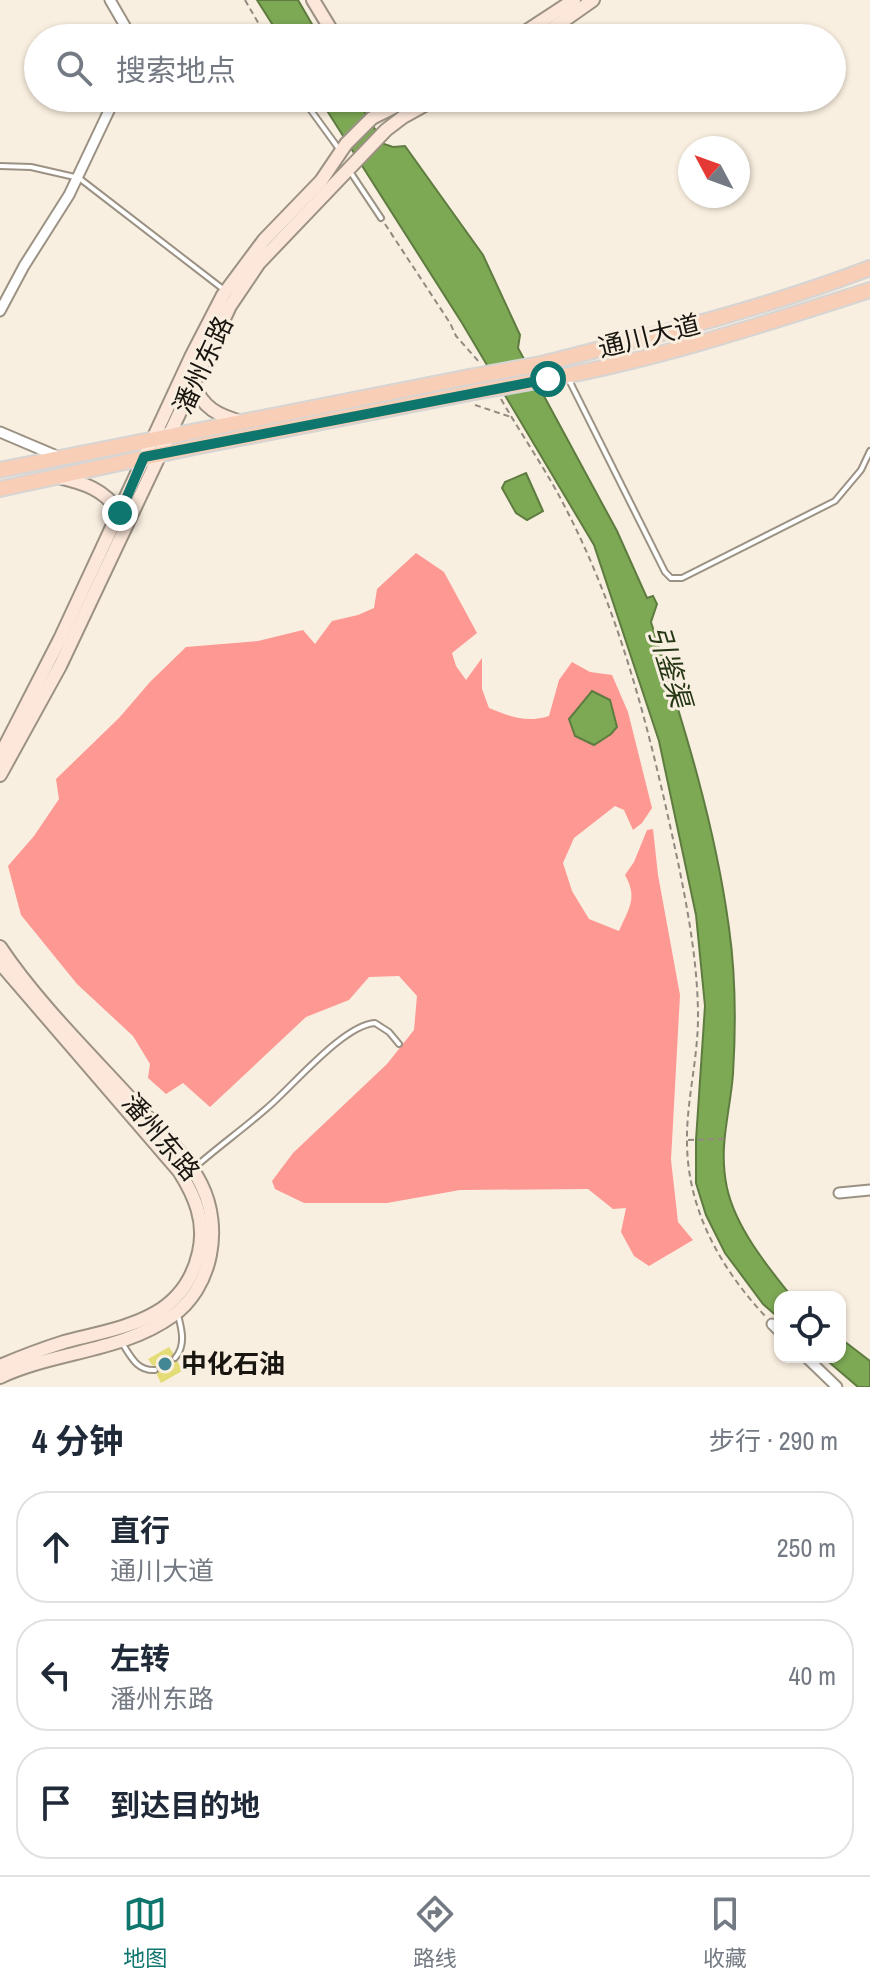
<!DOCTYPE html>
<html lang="zh">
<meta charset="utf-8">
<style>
:root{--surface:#fff;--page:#f2f2f3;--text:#1f2937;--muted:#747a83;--line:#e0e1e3;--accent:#0f766e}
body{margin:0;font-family:"Archivo Narrow","Noto Sans SC",sans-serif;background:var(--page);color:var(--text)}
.controls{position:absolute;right:24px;bottom:24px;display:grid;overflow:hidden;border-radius:16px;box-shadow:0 2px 6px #0004}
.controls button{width:72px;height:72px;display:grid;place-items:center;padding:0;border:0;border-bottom:2px solid var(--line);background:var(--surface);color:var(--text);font:40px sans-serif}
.compass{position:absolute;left:678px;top:136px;width:72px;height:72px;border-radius:50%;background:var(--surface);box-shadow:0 2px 6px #0004;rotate:311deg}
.stop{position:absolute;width:24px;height:24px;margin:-18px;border:6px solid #0f766e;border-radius:50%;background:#fff}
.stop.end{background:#0f766e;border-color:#fff;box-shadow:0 2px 8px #0008}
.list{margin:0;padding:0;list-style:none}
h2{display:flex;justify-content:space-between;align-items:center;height:104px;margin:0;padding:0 32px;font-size:34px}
h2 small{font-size:26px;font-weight:400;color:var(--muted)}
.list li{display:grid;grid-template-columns:52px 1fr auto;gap:24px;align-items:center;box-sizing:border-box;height:112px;margin:0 16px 16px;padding:0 16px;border:2px solid var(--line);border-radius:32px}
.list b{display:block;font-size:30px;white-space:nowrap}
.list p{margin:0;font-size:26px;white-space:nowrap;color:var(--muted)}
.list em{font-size:26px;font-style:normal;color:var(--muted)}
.icon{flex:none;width:44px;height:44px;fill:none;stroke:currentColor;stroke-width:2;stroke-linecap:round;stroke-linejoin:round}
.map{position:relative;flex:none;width:870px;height:1387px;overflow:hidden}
.search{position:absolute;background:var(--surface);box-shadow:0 2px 6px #0004;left:24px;right:24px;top:24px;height:88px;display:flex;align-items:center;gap:20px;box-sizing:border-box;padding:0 28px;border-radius:44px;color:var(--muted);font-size:30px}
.sheet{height:488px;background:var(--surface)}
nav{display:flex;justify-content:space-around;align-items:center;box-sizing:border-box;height:112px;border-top:2px solid var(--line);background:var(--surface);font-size:22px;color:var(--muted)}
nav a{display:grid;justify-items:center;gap:4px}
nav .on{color:var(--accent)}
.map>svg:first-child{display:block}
.forest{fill:#fe9893}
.water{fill:#7da854;stroke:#5f7c40;stroke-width:2}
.building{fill:#e4dc77}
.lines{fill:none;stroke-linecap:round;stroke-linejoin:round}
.lane-casing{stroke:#9b9284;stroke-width:8}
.street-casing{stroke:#9b9284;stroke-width:13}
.secondary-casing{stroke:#9b9284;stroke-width:16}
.primary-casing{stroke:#d6d5d4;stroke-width:18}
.path{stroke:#918a80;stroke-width:2;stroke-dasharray:6 4;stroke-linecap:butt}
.lane{stroke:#fff;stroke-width:4}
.street{stroke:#fff;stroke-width:9}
.secondary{stroke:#fce7da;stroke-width:12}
.primary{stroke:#f9ceb6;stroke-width:14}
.primary-bridge-casing{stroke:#d6d5d4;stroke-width:18;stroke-linecap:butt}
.primary-bridge{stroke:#f9ceb6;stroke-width:14}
.route{stroke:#0f766e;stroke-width:10}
.poi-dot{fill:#438795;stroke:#f9efe0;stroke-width:3}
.labels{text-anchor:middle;stroke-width:6;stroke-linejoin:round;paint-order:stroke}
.street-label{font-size:26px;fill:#191510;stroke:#f9efe0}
.poi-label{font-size:26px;font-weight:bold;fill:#191510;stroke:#f9efe0;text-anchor:start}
.water-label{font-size:28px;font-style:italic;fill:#253714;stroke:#f9efe0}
</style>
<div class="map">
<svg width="870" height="1387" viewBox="0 0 870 1387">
<rect width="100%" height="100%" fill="#f9efe0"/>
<path class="forest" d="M416,553L444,572L477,633L452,653L456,666L466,680L482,658V689L489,708C511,717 526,723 549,716L559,680L572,662L590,672L612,675L628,712L652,808L642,823L633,830L624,810L615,806L574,838L563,863L572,891L589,919L619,931C629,908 638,898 625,875L634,862L647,830L653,829L658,875L680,995L671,1160L678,1222L693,1240L649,1266L634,1256L621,1232L626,1208L613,1209L588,1189L460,1190L387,1203H304L275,1189L272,1181L293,1153L387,1064L414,1030L417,996L399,976L369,977L349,1000L306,1017L210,1107L183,1083L166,1094L148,1078L150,1064L133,1036L77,984L21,915L8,866L34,836L59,799L56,779L119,718L150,682L186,647L258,641L303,630L315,644L332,621L358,615L374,608L377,589Z"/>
<g class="water">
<polygon points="257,0 298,0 320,38 281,38"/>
<path d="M319,98H356L384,144L393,147L405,146L483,255L520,335L518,348L617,531L647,598L653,596L657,604L651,622C683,723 715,823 729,928C736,977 736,1025 733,1074C730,1114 718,1146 727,1188C736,1228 767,1266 792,1297H780V1319L763,1304L725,1253L706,1215L696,1183V1140L705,1006L696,915L659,741L594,545L462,323Z"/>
<polygon points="526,473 543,511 527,520 516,513 502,488 505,482"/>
<polygon points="592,691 610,700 617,727 611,734 594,745 575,736 569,719"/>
<polygon points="840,1338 870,1361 870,1387 858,1387 823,1357 840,1357"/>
</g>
<polygon class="building" points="169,1347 173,1353 171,1361 178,1362 182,1371 161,1383 157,1375 159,1367 152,1365 148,1359"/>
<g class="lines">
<defs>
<g id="lane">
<polyline points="302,98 339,149"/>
<polyline points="0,166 31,167 79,178 223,289"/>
<polyline points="349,170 381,218"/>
<polyline points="569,380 665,572 671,578 682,578 835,501 861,470 870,451"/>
<path d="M194,1168C218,1147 243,1129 267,1108C292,1087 343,1025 375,1023L389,1032L399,1044"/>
<path d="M122,1343C131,1357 137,1371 155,1370"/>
<path d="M175,1358C186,1346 182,1330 178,1315"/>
</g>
<g id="street">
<polyline points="110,0 132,38"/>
<polyline points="0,311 24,266 69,195 115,98"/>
<polyline points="0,432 59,457"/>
<polyline points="839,1193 870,1190"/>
<polyline points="772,1324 780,1332"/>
<polyline points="806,1357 837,1387"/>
</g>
<g id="secondary">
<polyline points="313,0 336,38"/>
<polyline points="516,38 574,0"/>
<polyline points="539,38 593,0"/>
<polyline points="375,98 383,112"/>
<path d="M194,384C202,408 219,416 242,422"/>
<path d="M58,477C84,483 104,489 120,513"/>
<polyline points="0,756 60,639 191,357 223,295 264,240 321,181 346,144 372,118 412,98"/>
<polyline points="0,775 60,666 230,306 259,263 386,130 403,117 437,98"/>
<path d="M0,947C38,1004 94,1058 140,1109C161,1132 187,1156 201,1184C223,1228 212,1288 172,1316C122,1352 55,1351 0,1377"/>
<path d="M0,963L179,1171C195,1196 206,1222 199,1252C184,1321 121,1327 64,1342C42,1349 21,1357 0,1366"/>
</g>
<g id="primary">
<path d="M541,364C652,336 763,309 870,268"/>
<path d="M548,379C659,359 764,324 870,290"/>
<polyline points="0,470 469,377"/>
<polyline points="0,489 194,447 475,392"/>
</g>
</defs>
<use href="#lane" class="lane-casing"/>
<use href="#street" class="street-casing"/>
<use href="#secondary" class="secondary-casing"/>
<use href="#primary" class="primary-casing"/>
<g class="path">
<polyline points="245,0 267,38"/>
<polyline points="385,224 450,323 456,336 480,363"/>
<path d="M501,399C522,436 547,471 566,509C624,621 653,745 679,867C689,916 698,968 698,1017C698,1060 686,1102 687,1144C688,1211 721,1269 766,1317"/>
<polyline points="475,405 511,417"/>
<polyline points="688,1140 728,1139"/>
</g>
<use href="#lane" class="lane"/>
<use href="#street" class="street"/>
<use href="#secondary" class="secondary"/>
<use href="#primary" class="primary"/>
<defs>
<g id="primary-bridge">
<polyline points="469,377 541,364"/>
<polyline points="475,392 548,379"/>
</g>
</defs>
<use href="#primary-bridge" class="primary-bridge-casing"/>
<use href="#primary-bridge" class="primary-bridge"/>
</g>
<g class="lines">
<polyline class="route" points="120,513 144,457 548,379"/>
</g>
<circle class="poi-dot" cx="165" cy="1364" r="8"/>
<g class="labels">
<g class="street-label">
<text transform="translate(649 336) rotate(-14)" y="9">通川大道</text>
<text transform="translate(203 365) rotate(-65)" y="9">潘州东路</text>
<text transform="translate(161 1137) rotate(50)" y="9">潘州东路</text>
</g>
<g class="poi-label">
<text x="181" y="1373">中化石油</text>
</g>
<g class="water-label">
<text transform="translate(670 666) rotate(73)" y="10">引鉴渠</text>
</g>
</g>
</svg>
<div class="controls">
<button><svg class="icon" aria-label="locate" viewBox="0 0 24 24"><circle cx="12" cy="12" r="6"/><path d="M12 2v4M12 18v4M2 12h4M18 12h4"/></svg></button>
</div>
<svg class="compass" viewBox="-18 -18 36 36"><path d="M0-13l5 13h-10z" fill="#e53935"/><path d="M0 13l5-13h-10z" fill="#747a83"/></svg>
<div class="stop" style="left:548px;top:379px"></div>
<div class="stop end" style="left:120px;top:513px"></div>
<div class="search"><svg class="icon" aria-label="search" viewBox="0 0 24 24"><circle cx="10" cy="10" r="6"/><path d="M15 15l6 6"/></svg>搜索地点</div>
</div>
<section class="sheet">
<h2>4 分钟<small>步行 · 290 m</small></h2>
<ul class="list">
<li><svg class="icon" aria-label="ahead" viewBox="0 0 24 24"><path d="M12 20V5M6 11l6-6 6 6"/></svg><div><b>直行</b><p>通川大道</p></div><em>250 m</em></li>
<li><svg class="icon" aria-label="left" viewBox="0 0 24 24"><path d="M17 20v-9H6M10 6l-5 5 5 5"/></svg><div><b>左转</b><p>潘州东路</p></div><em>40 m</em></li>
<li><svg class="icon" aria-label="arrive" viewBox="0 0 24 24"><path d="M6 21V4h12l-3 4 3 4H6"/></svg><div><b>到达目的地</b></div></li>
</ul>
</section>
<nav>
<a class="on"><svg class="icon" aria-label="map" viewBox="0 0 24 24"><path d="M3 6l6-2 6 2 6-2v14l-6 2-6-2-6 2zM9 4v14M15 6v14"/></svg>地图</a>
<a><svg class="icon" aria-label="directions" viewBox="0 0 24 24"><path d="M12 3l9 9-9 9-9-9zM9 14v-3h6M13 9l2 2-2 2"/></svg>路线</a>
<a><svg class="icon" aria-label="saved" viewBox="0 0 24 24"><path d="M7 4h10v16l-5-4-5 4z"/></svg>收藏</a>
</nav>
